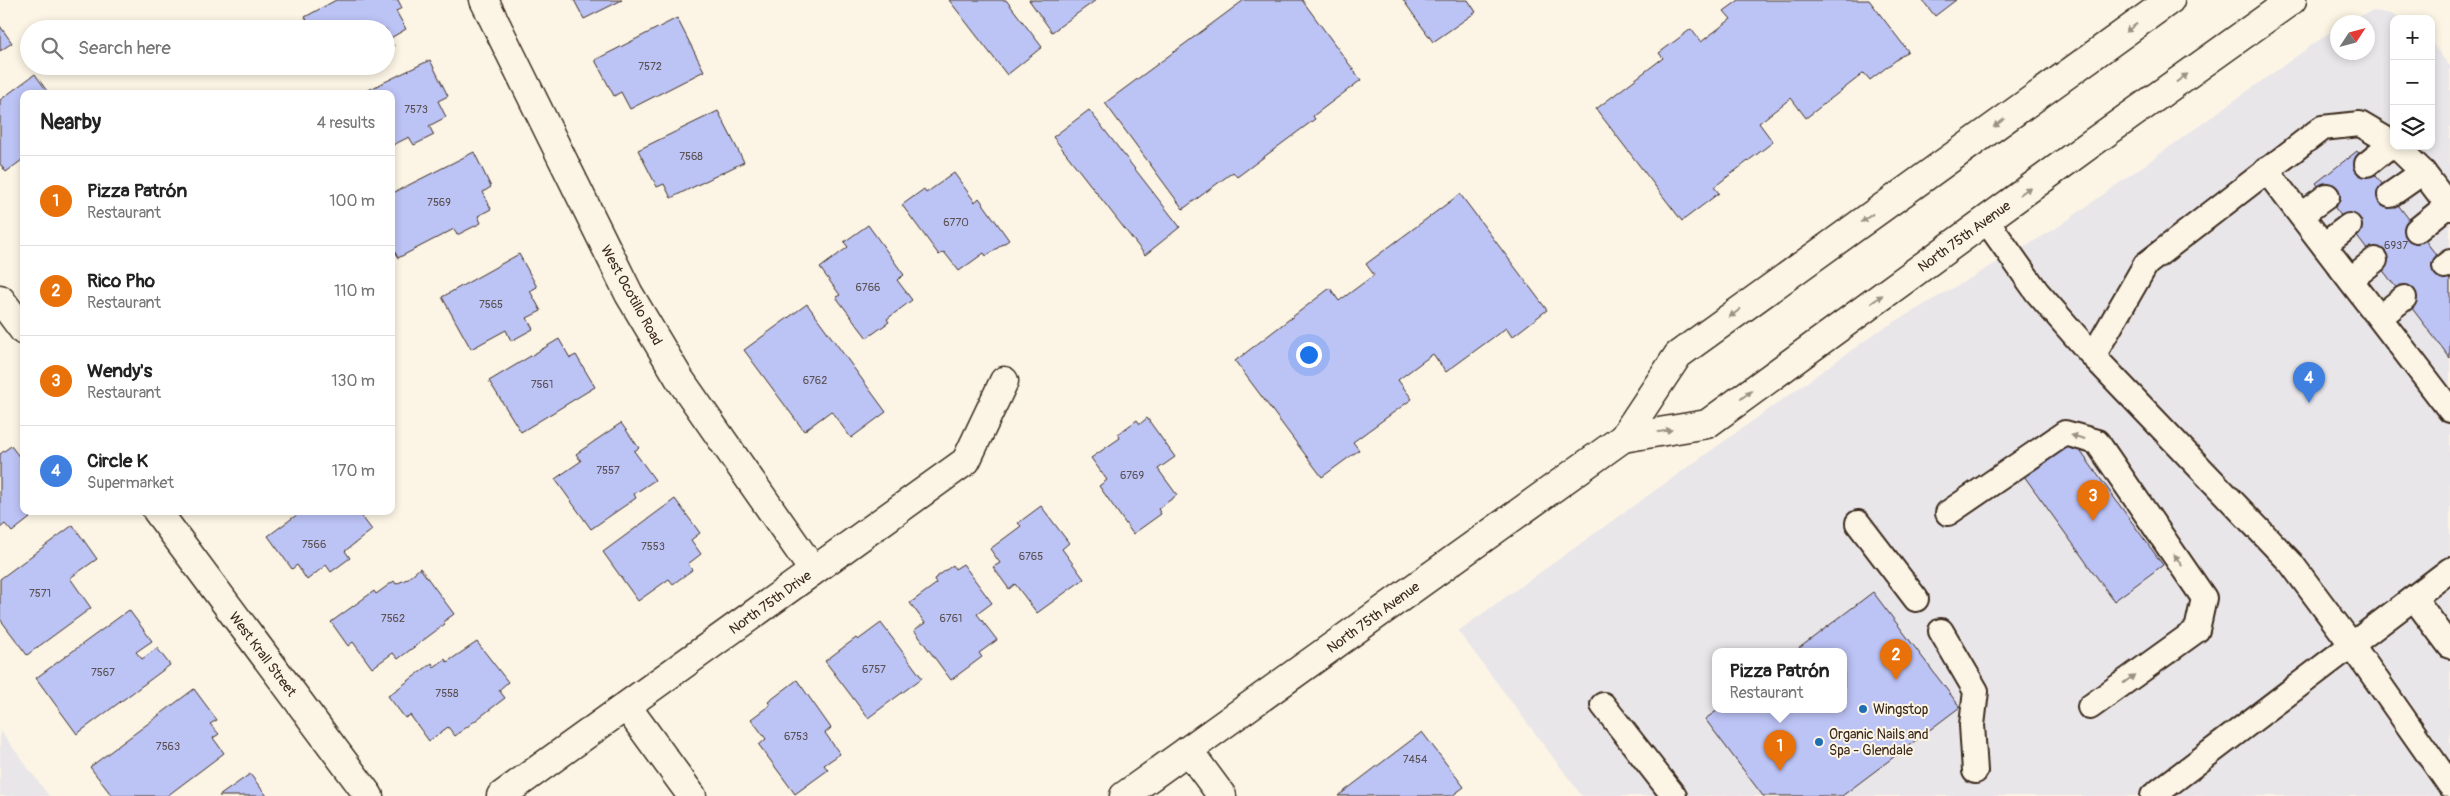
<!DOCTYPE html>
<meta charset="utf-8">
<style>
:root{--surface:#fff;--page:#f6f6f6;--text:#222;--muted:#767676;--line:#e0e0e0;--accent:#0b8043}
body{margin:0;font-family:Pangolin,sans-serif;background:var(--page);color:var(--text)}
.controls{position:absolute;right:15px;top:15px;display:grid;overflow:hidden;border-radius:10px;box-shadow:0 2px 8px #0003}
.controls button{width:45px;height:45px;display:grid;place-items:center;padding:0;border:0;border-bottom:1px solid var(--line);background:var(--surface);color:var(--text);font:25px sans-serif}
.compass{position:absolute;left:2330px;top:15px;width:45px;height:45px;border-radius:50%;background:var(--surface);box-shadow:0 2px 8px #0003;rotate:54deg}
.you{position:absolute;left:1308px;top:354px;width:18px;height:18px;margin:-12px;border:4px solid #fff;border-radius:50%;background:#1a73e8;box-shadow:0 0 0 8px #1a73e833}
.badge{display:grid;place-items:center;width:32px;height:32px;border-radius:50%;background:var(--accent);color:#fff;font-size:16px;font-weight:700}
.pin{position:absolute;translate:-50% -41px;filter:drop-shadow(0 1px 2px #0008)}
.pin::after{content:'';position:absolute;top:26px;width:18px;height:15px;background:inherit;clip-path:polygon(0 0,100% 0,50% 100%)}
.popup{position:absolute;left:1712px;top:648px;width:135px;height:65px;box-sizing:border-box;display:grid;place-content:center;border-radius:10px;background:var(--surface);filter:drop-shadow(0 1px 4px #0005);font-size:16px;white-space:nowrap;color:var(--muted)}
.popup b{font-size:19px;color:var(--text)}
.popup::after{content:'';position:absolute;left:50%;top:100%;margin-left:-10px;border:10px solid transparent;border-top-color:var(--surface)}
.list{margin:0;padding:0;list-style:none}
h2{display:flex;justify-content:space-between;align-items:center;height:65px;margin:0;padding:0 20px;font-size:21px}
h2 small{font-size:16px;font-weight:400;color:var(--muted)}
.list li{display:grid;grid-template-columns:32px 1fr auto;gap:15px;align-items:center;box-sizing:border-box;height:90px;padding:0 20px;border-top:1px solid var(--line)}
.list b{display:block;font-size:19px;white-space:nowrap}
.list p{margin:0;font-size:16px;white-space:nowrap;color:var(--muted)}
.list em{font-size:16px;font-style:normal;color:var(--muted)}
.icon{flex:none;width:28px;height:28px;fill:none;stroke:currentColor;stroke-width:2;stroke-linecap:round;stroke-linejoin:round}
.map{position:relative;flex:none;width:2450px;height:796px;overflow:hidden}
.search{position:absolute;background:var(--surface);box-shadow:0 2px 8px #0003;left:20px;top:20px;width:375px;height:55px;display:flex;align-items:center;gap:12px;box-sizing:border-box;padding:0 18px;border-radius:28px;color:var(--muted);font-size:19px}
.panel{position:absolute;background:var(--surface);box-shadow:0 2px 8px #0003;left:20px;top:90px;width:375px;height:425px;border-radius:10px}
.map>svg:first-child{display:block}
.built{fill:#e9e6ea;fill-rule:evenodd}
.building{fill:#bcc3f5;stroke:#3b2a1e}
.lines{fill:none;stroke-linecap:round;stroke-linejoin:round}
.lane-casing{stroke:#3b2a1e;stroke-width:28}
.street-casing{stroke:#3b2a1e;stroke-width:31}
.secondary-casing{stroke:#3b2a1e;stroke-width:31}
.lane{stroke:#fcf5e5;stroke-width:24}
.street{stroke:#fcf5e5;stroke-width:28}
.secondary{stroke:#fcf5e5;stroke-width:28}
.oneway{fill:#9c9082}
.poi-dot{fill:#1f6fb2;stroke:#fcf5e5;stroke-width:2}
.labels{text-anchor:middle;stroke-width:4;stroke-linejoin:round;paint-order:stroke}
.number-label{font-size:11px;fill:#5b5054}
.street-label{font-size:14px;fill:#3b2a1e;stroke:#fcf5e5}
.poi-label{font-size:14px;fill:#3b2a1e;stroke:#fcf5e5;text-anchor:start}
</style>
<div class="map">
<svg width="2450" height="796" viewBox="0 0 2450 796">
<rect width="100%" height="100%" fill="#fcf5e5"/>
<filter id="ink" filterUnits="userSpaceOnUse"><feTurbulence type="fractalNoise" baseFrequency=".02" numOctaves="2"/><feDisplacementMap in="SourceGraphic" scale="10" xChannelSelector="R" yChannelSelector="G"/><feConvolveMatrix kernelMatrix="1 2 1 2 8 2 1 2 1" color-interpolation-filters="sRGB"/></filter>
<g filter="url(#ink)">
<g class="built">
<path d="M2373,11L2392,14L2400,19H2394V146H2431V42L2450,66V796H1582L1458,631L1877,332L2055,229L2337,27L2338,52H2368V22H2344ZM1716,652H1844V710H1716Z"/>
<polygon points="0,730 49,796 0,796"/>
</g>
<g class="building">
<polygon points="336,0 398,0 402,8 396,11 406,29 389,39 394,46 386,50 386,29 312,29 305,17"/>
<polygon points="574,0 622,0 584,19"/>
<polygon points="949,0 1006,0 1042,47 1007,75"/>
<polygon points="1029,0 1096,0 1052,32"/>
<polygon points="1244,0 1302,0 1361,80 1313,116 1315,119 1237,177 1233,172 1183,209 1105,103"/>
<polygon points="1403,0 1468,0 1476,12 1433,42"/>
<polygon points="1739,0 1869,0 1908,51 1870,80 1864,73 1806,118 1791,98 1759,123 1773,142 1714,187 1719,193 1682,221 1596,109 1663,58 1659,53 1691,29 1701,42 1731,19 1724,11"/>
<polygon points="1922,0 1956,0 1935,16"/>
<polygon points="677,18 704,71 630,109 621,92 614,96 595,60"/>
<polygon points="0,26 12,43 0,51"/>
<polygon points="430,60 448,96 438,101 446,117 429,126 434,135 414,145 409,137 391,146 391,94 360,94"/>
<polygon points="35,74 49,94 24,94 24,161 22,160 6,172 0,164 0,100"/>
<polygon points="1089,110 1180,227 1145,255 1053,137"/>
<polygon points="718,111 744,162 671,198 664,184 657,187 638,150"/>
<polygon points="2357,151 2450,273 2450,358 2316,183"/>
<polygon points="474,152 491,187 483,192 491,209 478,216 481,223 457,235 454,229 398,258 391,245 391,194"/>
<polygon points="954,173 975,202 979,198 1009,240 986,256 984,253 959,271 944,252 939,255 902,205 924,189 926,193"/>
<polygon points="1460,194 1547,310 1512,337 1506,328 1446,372 1433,354 1398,380 1412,399 1353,442 1359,450 1322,477 1235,361 1330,288 1339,301 1374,275 1366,264"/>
<polygon points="868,225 904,275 897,280 912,300 887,319 889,322 867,338 836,297 840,295 820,268 848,247 844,242"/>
<polygon points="519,254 537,287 530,291 541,311 527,318 533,329 511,341 506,330 471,349 442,297"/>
<polygon points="807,304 886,412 851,438 831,411 804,431 744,350"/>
<polygon points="559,339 570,358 576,355 595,387 521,432 489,381"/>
<polygon points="1147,418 1175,457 1158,469 1177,495 1158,509 1161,514 1133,534 1099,486 1107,480 1091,458 1120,438 1118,434 1137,420 1140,424"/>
<polygon points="621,423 639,448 634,451 655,480 634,494 636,498 591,529 555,479 581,461 576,454"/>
<polygon points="2073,441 2163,565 2114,601 2024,476"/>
<polygon points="11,446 24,463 24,511 30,518 12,532 5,524 0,528 0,454"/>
<polygon points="675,499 700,533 691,540 701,554 688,564 692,570 673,584 669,579 638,601 603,552"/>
<polygon points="1041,506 1069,543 1062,549 1084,579 1037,613 1015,584 1009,589 993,567 1000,563 990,549 1021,526 1018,523"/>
<polygon points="302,511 358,511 372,530 345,551 350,558 331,572 326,565 307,580 297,565 292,569 268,536"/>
<polygon points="73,525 97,559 70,578 91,608 27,655 0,619 0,579"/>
<polygon points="963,564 992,603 977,614 997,640 979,653 982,657 951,680 914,630 925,623 910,603 936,584 934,579 953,565 955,569"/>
<polygon points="420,568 454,614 443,622 445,624 398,659 393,653 372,668 353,642 348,646 331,622 374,591 376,594 394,581 396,584 407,579"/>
<polygon points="1873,592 1960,707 1842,796 1763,796 1705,719 1718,710 1844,710 1844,652 1794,652"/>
<polygon points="129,610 152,641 136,652 142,659 157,648 170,665 77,734 36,678"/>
<polygon points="881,623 922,678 868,718 825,661 856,638 858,640"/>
<polygon points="477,642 508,682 499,690 505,698 455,736 448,727 429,741 410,715 405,718 388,696 432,663 434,667 445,659 447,662"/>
<polygon points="797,680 831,728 825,733 840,754 824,765 828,770 795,794 759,745 766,739 751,719 770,705 768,702"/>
<polygon points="194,689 217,720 210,724 219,734 213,738 224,753 167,796 112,796 90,767"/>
<polygon points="1422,732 1464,787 1452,796 1338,796"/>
<polygon points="250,774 267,796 219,796"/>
</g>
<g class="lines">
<defs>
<g id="lane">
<polyline points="2396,146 2423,172 2450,208"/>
<polyline points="2367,164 2393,143"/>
<polyline points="2266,170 2450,410"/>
<polyline points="2390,195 2423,172"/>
<polyline points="2301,215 2327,196"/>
<polyline points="1986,220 2037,292 2093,356 2291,563 2352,645 2450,785"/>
<polyline points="2417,230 2448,205"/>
<polyline points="2324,245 2349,226"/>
<polyline points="2445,266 2450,262"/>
<polyline points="2351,279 2375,260"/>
<polyline points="2380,317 2404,298"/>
<polyline points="2093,356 2146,264 2322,128 2360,124 2394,144"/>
<polyline points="1948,513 2065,433 2097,442 2204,598 2197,630 2090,707"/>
<polyline points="1858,523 1916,599"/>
<polyline points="2414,598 2450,646"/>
<polyline points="1941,631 1976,691 1972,725 1975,771"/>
<polyline points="1603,705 1674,796"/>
<polyline points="2153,796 2450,570"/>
</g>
<g id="street">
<polyline points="484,0 629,294 679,378 813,570"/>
<polyline points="0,299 24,331"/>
<polyline points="157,511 369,796"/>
<polyline points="627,707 692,796"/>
<polyline points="1188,750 1222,796"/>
<polyline points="501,796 966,461 1004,381"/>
</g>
<g id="secondary">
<polyline points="1623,438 1707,424 2089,145 2292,0"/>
<polyline points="1124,796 1623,438 1678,355 2170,0"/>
</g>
</defs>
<use href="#lane" class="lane-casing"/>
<use href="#street" class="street-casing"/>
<use href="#secondary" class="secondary-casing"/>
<use href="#lane" class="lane"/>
<use href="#street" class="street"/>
<use href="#secondary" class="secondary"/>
</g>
<defs><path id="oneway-solid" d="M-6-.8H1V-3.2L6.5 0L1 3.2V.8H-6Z" transform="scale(1.25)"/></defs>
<g class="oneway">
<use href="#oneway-solid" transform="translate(2131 28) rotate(144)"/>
<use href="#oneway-solid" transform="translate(2182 78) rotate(-36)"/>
<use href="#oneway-solid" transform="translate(1999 123) rotate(144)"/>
<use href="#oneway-solid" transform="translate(2025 191) rotate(-36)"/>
<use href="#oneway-solid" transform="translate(1867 218) rotate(144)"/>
<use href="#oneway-solid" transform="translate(1877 299) rotate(-36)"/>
<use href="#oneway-solid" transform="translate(1735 313) rotate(144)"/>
<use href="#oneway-solid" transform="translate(1746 395) rotate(-36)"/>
<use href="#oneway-solid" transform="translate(1665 431) rotate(-9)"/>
<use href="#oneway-solid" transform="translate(2078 437) rotate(-165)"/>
<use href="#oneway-solid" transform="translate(2178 560) rotate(-124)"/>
<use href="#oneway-solid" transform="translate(2129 679) rotate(-36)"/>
</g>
</g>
<g class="poi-dot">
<circle cx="1863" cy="709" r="5"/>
<circle cx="1819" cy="742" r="5"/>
</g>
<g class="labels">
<g class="number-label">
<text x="650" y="70">7572</text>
<text x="416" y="113">7573</text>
<text x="691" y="160">7568</text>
<text x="439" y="206">7569</text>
<text x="956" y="226">6770</text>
<text x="2396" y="249">6937</text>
<text x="868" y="291">6766</text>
<text x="491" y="308">7565</text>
<text x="815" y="384">6762</text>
<text x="542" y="388">7561</text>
<text x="608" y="474">7557</text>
<text x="1132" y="479">6769</text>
<text x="314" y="548">7566</text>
<text x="653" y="550">7553</text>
<text x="1031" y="560">6765</text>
<text x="40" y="597">7571</text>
<text x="393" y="622">7562</text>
<text x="951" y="622">6761</text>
<text x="874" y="673">6757</text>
<text x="103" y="676">7567</text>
<text x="447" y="697">7558</text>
<text x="796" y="740">6753</text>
<text x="168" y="750">7563</text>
<text x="1415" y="763">7454</text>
</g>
<g class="street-label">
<text transform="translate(1964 236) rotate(-36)" y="5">North 75th Avenue</text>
<text transform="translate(632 295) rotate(61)" y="5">West Ocotillo Road</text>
<text transform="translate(770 602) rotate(-36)" y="5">North 75th Drive</text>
<text transform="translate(1373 617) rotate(-36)" y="5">North 75th Avenue</text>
<text transform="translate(263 654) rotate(53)" y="5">West Krall Street</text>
</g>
<g class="poi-label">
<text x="1873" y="714">Wingstop</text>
<text x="1829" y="739">Organic Nails and<tspan x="1829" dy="16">Spa - Glendale</tspan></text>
</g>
</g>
</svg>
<div class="controls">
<button>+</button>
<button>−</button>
<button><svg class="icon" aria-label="layers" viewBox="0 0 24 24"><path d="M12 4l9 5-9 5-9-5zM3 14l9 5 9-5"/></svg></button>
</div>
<svg class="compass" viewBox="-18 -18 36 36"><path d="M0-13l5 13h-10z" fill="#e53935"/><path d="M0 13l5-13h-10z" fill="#767676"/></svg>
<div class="you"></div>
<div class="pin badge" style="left:1780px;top:771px;background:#e8710a">1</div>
<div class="popup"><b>Pizza Patrón</b>Restaurant</div>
<div class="pin badge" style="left:1896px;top:680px;background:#e8710a">2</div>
<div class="pin badge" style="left:2093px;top:521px;background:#e8710a">3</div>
<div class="pin badge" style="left:2309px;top:403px;background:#3f7fe0">4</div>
<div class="search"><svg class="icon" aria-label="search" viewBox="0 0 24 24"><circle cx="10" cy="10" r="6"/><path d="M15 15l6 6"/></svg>Search here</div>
<section class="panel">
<h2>Nearby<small>4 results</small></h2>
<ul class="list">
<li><span class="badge" style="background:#e8710a">1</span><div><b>Pizza Patrón</b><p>Restaurant</p></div><em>100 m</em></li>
<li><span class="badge" style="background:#e8710a">2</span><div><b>Rico Pho</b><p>Restaurant</p></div><em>110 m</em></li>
<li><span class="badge" style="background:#e8710a">3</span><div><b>Wendy's</b><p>Restaurant</p></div><em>130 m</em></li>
<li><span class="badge" style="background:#3f7fe0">4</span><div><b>Circle K</b><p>Supermarket</p></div><em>170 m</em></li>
</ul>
</section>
</div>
